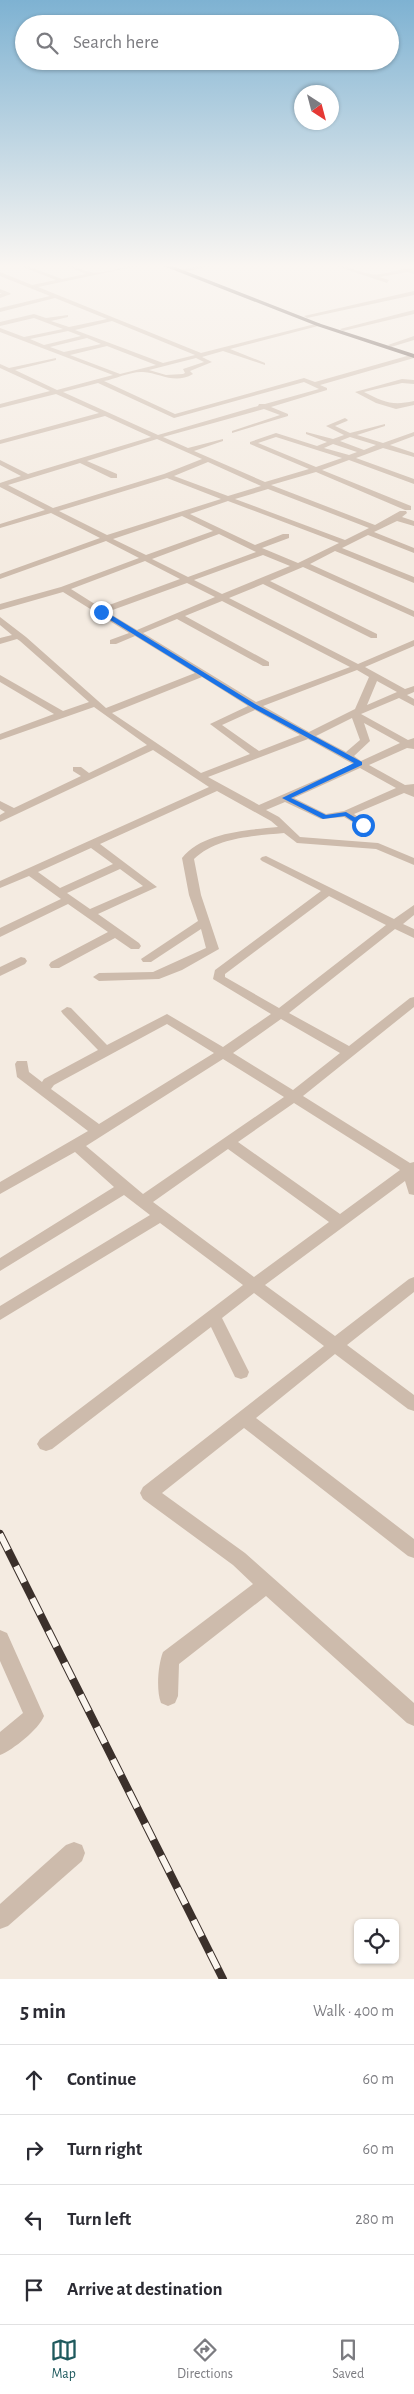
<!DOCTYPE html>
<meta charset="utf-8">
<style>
:root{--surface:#fff;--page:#f7f7f7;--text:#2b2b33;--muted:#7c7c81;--line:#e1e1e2;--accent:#1f5a5e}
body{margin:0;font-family:"Alegreya Sans",sans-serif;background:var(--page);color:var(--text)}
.controls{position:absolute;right:15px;bottom:15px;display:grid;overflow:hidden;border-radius:8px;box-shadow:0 1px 4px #0004}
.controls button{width:45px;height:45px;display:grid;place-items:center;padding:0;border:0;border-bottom:1px solid var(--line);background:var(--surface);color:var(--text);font:25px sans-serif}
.compass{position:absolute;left:294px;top:85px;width:45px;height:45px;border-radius:50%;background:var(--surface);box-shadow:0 1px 4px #0004;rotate:144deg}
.stop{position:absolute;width:15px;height:15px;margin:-11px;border:4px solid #1a73e8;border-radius:50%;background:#fff}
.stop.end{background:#1a73e8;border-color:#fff;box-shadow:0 1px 5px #0008}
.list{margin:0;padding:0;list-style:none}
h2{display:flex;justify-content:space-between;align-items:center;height:65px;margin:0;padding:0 20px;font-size:21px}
h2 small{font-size:16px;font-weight:400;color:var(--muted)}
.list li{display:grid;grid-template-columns:32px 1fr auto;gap:15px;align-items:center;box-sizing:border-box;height:70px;padding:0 20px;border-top:1px solid var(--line)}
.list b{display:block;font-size:19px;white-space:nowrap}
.list em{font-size:16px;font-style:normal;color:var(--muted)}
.icon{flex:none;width:28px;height:28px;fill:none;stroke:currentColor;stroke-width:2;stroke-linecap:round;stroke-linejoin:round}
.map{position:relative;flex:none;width:414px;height:1979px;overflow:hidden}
.search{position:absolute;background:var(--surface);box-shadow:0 1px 4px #0004;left:15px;right:15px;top:15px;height:55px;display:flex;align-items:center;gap:12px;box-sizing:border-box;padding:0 18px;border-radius:28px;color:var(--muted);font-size:19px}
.sheet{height:345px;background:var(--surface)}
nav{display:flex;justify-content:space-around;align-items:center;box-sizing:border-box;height:70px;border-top:1px solid var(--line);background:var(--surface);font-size:14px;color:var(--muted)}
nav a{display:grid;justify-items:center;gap:2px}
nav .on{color:var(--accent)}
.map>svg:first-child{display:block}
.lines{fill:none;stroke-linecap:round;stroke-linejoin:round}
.minor{fill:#cdbbac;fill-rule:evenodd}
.highway{fill:#5c4a42;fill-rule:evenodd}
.rail-casing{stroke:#3b302b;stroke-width:8}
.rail{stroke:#fbf5ee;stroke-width:6;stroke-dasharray:18;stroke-linecap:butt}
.route{fill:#1a73e8}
</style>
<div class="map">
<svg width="414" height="1979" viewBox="0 0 414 1979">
<rect width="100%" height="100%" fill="#f4ebe1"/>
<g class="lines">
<g class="minor">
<path d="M18,265H25L62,279L86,274L65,265C75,265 82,271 91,272C102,275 128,265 142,265L38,287L201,353L319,323L322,325L230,349L265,363V365L223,351L202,357L212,362L190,371L193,374C174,385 161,373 143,372C131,371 115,379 104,381L175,414L304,378L315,382L414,354V358L320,385L327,388V390L271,407L288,414V416L232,433V431L280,415L264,409L163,437L188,448L223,439V441L194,451L265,482L309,469L250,444V442L276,433L317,446L327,442L306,434V432L333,439L344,435L326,426L345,418L348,420L347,421L335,426L350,433L385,424V426L357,435L383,443L414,432V436L390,445L414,453V457L383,448L356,458L414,479V484L349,460L322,470L411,506V510H405L316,472L271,485L375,525L400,511H406L407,513L402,517L414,521V526L397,521L374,532L414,548V553L368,535L342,548L414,577V583L335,551L310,564L414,611V617L303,567L270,581L377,634V638H371L263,584L229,598L358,664L414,640V646L365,667L405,689L414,686V692L407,695L414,699V706L399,698L361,714L408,740L414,738V749L407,748L369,765L405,785L414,784V797L404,793L354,814L368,825L363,828L344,817L321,819L285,802L266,810L279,817L300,837L378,843L414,858V865L376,849L297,843L284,833C254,836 217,837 194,859L201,895L219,949L182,970L159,979L99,981L93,977L99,973L153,972L206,948L201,929L151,962H143L141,959L198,921L189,895L182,858C202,832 248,830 278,827L271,821L217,791L100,844L157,887L98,914L139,943L141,946L139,949H131L115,938L59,968H51L49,965L51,962L108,932L68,904L0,937V928L61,899L29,876L0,888V881L209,787L153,750L0,822V815L5,812L0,809V801L14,808L81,776L73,771V767H81L89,773L147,745L94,707L0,740V734L54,714L0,682V675L63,711L89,702L20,641L17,639L0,644V638L12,635L0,625V617L26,637L106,708L195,673L135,636L116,644H110V640L129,633L63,592L0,610V604L61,587L139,558L106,541L0,579V574L100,538L51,513L0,528V524L45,510L0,487V483L21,476L0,465V460L28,474L151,437L105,416L0,444V440L99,413L56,394L0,408V404L50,391L0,368V364L9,368L56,358V360L15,370L57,390L113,375L0,332V328L24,337L63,329L34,318L0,326V322L34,314L46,318L68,315V317L51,321L69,327L107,319L55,298L0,312V308L50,296L0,276V272L32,285L56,280ZM112,321L195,355L163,363L75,330ZM68,331L81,336L44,345L30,339ZM87,338L101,344L64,352L50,347ZM107,346L156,365L120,374L70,355ZM196,358L204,362L183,369L185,373L183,374L166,375L149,370ZM304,382L319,389L265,404H259L258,406L158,435L63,392L98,383L174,418ZM276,437L342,458L316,467L258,443ZM350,437L376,445L364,450L340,441ZM157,439L202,459L164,474L53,508L8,485L80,463L111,478H117V474L87,461ZM333,444L357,452L349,455L324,448ZM208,462L261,486L228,496L174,476ZM167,478L221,499L107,535L59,511ZM268,489L369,528L345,540L235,499ZM228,501L339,543L298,563L262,548L289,538V534H283L255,545L190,514ZM182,516L213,531L146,555L113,539ZM219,534L256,552L188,577L152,559ZM263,555L290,566L222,594L194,580ZM145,561L180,579L101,608L71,589ZM187,583L215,597L137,630L107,612ZM222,601L350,667L256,702L143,633L177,619L263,666H269V662L185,616ZM357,670L369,677L355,709L309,732L263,706ZM202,677L248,706L210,724L250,754L201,773L112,713ZM377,681L397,692L367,705ZM255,710L300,735L259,751L222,725ZM352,718L360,740L346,752L316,736ZM364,723L400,743L361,761L354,756L370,741ZM308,739L353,764L259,805L208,777ZM360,768L396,788L344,811L326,814L294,798ZM91,848L113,864L60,888L38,872ZM120,869L143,886L90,909L67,893Z"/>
<polygon points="202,265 214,265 184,272 181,270"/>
<path d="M333,265C346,265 358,272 371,274C385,277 400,266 414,270V274L408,272L379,277L389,280L387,283Z"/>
<polygon points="0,289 10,293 11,294 0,298 0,294 2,294 0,293"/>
<polygon points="414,291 414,295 307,318 304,316"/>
<polygon points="414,310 414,314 343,331 340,329"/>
<polygon points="414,336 414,340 391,347 388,345"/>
<path d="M402,379L414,380V384L402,383L364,392C384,402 392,406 414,401V405L396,409L376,403L355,392Z"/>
<path d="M266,856L394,919L414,905V915L403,924L414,929V938L395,929L289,1013L349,1046L410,998L414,997V1007L303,1096L410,1163L414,1162V1195L409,1194L405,1181L265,1285L335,1336L409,1279L414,1277V1292L347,1345L414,1395V1411L408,1409L335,1354L256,1418L414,1539V1558L408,1556L244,1428L162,1493L245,1553L414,1703V1726L407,1723L266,1596L179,1664L178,1696L175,1703L168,1706L161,1703C156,1690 158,1665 163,1652L253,1584L233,1565L143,1499L140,1493L143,1487L324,1346L254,1293L222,1318L249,1372L247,1377L241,1379L235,1377L211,1327L52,1449L46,1451L40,1449L37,1444L40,1439L243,1285L160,1223L0,1320V1306L150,1215L124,1195L0,1271V1258L114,1187L75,1152L0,1194V1182L88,1131L17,1077L15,1064L17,1061H27L29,1072L42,1082L44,1079L98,1050L63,1014L61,1011L67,1007L71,1008L107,1045L167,1014L223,1047L271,1014L213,979L215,970L321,891L262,861L260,859L262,857ZM329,896L386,925L279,1008L225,977V974ZM281,1019L340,1053L293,1090L233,1053ZM167,1024L214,1053L99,1124L51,1089L54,1085ZM223,1059L284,1097L143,1194L86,1146ZM294,1103L400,1170L340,1214L238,1142ZM228,1149L329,1222L254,1277L153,1202Z"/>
<polygon points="21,957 25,958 27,961 25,964 0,976 0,967"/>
<path d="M0,1630L7,1633L44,1716C39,1729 13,1750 0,1755V1732L23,1713L0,1661Z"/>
<polygon points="74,1842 82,1845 85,1853 82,1861 8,1926 0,1929 0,1904 66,1845"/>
</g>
<polygon class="highway" points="161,265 170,265 321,324 414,354 414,358 317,326"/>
<defs>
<polyline id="rail" points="0,1534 223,1979"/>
</defs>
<use href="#rail" class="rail-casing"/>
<use href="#rail" class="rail"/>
</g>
<linearGradient id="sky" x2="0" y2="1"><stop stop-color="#7eb2d2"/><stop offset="0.49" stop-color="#faf6f2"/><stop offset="1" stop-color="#faf6f2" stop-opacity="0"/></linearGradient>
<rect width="414" height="542" fill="url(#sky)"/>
<polygon class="route" points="99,610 103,610 257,705 362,762 362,765 291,798 326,815 346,812 366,824 366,827 361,827 345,816 323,819 282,798 354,763 253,708 99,613"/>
</svg>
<div class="controls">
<button><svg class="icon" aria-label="locate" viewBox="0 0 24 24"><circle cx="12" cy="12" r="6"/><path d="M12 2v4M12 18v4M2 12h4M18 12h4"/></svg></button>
</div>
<svg class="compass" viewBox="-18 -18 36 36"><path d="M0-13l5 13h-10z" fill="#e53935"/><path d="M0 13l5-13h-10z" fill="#7c7c81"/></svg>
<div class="stop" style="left:363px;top:825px"></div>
<div class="stop end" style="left:101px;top:612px"></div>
<div class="search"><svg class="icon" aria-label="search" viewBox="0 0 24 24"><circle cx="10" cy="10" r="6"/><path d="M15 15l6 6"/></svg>Search here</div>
</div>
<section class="sheet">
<h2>5 min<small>Walk · 400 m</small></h2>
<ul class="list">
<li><svg class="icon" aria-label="ahead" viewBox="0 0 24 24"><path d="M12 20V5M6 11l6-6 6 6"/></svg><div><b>Continue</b></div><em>60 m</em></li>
<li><svg class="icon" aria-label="right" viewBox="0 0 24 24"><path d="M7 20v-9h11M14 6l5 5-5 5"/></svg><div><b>Turn right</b></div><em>60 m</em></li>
<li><svg class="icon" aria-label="left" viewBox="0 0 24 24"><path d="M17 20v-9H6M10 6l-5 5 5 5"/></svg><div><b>Turn left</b></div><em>280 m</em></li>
<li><svg class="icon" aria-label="arrive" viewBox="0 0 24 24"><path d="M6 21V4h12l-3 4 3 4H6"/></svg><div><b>Arrive at destination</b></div></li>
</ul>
</section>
<nav>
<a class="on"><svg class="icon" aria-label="map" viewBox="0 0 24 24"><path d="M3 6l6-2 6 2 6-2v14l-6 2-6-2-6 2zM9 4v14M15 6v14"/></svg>Map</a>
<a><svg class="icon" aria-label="directions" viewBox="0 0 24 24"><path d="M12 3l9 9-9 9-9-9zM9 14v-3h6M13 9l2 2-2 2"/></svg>Directions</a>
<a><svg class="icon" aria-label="saved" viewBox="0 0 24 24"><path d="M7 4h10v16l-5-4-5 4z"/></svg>Saved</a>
</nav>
